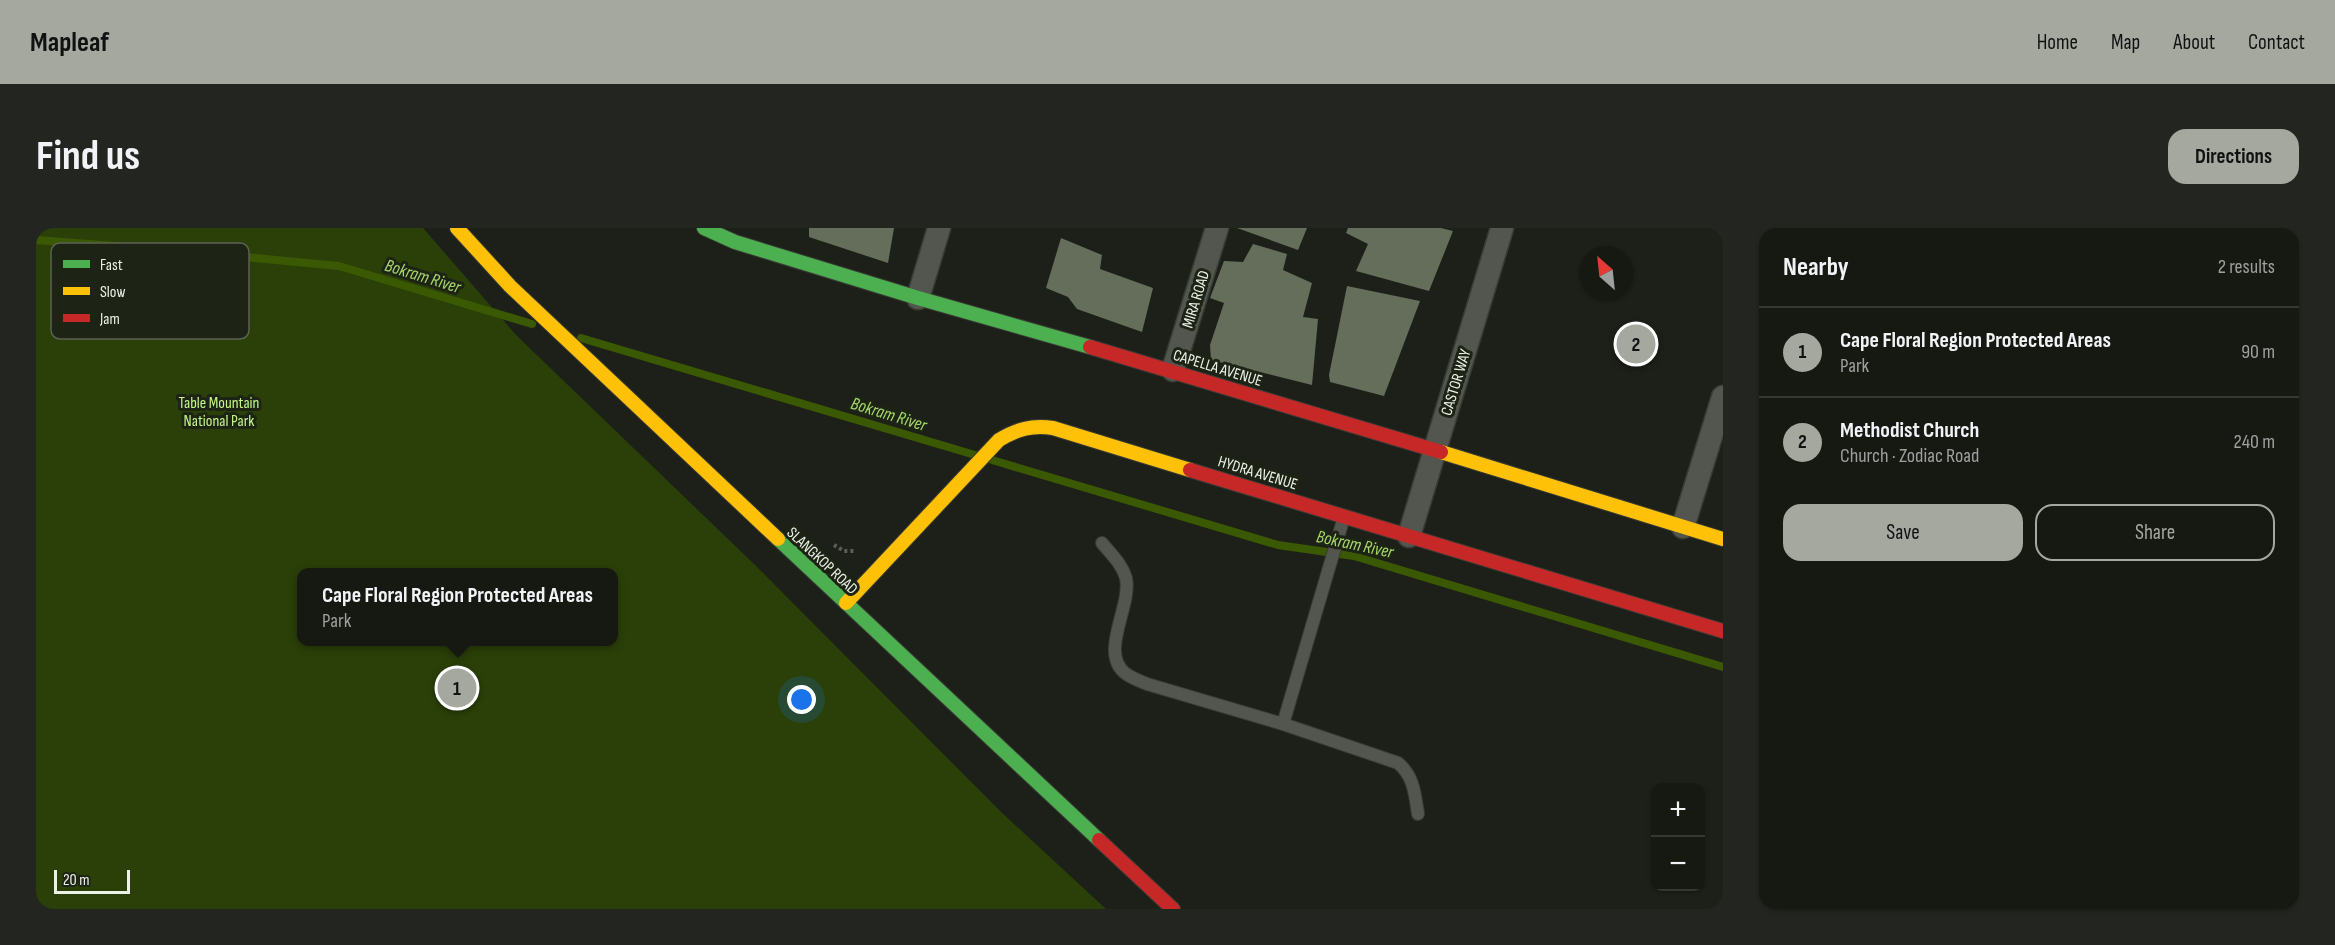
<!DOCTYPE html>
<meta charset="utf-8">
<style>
:root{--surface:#161812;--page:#232520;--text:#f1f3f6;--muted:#9ea09f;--line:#353732;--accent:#a4a89f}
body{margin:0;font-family:"Sofia Sans Condensed",sans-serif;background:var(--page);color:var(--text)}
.controls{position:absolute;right:18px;bottom:18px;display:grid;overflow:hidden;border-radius:12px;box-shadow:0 2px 4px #0004}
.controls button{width:54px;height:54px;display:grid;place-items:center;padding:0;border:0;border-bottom:2px solid var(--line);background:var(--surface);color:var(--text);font:30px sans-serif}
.compass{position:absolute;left:1543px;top:18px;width:54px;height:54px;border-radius:50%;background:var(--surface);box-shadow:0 2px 4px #0004;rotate:333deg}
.scale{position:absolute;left:18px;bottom:15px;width:76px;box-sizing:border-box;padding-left:6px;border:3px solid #edf2e8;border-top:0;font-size:16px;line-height:21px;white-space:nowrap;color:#edf2e8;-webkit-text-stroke:4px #1d2415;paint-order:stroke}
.you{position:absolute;left:766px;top:472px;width:21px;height:21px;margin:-15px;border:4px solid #fff;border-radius:50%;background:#1a73e8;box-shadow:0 0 0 9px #1a73e833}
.badge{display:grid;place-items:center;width:39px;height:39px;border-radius:50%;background:var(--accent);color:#111;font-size:20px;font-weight:700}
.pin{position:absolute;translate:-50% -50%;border:3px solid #fff;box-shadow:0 2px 6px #0006}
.popup{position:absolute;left:261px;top:340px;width:321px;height:78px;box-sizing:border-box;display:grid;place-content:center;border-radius:12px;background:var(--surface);filter:drop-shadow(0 2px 4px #0005);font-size:20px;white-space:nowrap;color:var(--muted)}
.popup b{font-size:22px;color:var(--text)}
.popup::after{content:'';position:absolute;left:50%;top:100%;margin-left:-12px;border:12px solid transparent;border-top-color:var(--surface)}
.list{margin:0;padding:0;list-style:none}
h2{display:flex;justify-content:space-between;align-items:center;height:78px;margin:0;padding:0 24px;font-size:26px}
h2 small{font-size:20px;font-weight:400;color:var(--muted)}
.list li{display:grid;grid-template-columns:39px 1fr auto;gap:18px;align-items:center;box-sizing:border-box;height:90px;padding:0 24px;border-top:2px solid var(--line)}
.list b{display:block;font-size:22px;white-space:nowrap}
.list p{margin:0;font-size:20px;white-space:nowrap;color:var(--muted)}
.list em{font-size:20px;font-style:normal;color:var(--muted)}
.actions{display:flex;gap:12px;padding:18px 24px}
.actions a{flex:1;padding:14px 0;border:2px solid var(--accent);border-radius:18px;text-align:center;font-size:21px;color:var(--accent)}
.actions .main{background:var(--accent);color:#111}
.map{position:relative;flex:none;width:1687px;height:681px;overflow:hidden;border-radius:18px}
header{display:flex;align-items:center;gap:36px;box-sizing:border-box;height:84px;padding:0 30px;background:var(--accent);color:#111}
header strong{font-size:28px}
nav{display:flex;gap:33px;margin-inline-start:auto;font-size:21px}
.intro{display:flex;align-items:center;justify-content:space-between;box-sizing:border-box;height:144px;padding:0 36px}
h1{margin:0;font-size:42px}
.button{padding:15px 27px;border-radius:18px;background:var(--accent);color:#111;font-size:21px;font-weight:700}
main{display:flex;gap:36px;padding:0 36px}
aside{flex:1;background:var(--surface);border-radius:18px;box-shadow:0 2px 4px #0004}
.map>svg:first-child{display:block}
.green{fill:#2b4008;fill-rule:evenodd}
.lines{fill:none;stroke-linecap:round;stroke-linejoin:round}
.stream{stroke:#3b5902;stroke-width:8}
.building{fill:#656e5a}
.lane-casing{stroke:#393b35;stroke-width:14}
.street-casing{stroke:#393b35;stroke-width:25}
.fast-casing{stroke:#393b35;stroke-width:16}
.slow-casing{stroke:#393b35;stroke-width:16}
.jam-casing{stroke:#393b35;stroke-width:16}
.path{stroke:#5b5e58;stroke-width:4;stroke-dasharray:3 3;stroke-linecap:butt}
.lane{stroke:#53564f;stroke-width:12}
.street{stroke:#53564f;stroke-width:22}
.fast{stroke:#4caf50;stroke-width:14}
.slow{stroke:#ffc107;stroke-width:14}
.jam{stroke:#c62828;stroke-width:14}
.labels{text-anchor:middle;stroke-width:6;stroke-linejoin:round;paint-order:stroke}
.street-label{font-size:16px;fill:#edf2e8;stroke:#1d2415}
.park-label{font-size:16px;fill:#c4f789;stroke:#1d2415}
.water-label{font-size:18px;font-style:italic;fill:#a6d76b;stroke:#1d2415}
.key{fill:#1d2415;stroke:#5b6254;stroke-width:1.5}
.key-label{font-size:16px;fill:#edf2e8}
</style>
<header>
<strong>Mapleaf</strong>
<nav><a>Home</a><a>Map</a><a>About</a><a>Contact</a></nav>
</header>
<div class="intro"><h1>Find us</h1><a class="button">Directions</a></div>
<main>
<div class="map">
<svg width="1687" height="681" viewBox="0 0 1687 681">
<rect width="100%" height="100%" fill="#1d2018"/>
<path class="green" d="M0,0H387L480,107L719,337L964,583L1070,681H0ZM265,344H577V414H265Z"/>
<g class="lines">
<g class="stream">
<polyline points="0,12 146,23 303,38 496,96"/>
<polyline points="545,110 939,227"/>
<polyline points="956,232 1242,317 1318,328 1687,439"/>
</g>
</g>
<g class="building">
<polygon points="773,0 858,0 852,35 773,9"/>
<polygon points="1201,0 1271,0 1262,22"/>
<polygon points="1312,0 1405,0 1417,3 1393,63 1320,43 1332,16 1310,5"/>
<polygon points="1025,10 1066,27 1064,41 1117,60 1106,104 1041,81 1032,69 1010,60"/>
<polygon points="1217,16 1251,26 1247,42 1276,55 1267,89 1282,91 1276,157 1175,132 1174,117 1188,75 1174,70 1188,33 1207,34"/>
<polygon points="1311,58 1384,73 1348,168 1294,154 1293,147"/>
</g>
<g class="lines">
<defs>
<g id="lane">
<path d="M1066,315C1075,326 1086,336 1090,350C1096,378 1063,424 1089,445C1095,450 1104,453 1111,456L1247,496L1362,535C1378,548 1379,567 1382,586"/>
<polyline points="1247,496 1308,289"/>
</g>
<g id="street">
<polyline points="882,70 903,0"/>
<polyline points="1137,142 1181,0"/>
<polyline points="1647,299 1687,169"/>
<polyline points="1373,308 1466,0"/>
</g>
<g id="fast">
<polyline points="668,0 699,14 882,70 1054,119"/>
<polyline points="742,311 1063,612"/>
</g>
<g id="slow">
<polyline points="421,0 474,58 742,311"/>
<polyline points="1405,224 1687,311"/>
<path d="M810,375L963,212C981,201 996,197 1017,200L1154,242"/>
</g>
<g id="jam">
<polyline points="1054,119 1405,224"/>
<polyline points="1154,242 1687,403"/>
<polyline points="1063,612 1137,681"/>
</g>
</defs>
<use href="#lane" class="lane-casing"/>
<use href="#street" class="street-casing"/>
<use href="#fast" class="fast-casing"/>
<use href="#slow" class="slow-casing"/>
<use href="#jam" class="jam-casing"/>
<polyline class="path" points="798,317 808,323 820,323"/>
<use href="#lane" class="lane"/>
<use href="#street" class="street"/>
<use href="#fast" class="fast"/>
<use href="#slow" class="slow"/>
<use href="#jam" class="jam"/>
</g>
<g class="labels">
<g class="street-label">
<text transform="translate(1159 71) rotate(-73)" y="6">MIRA ROAD</text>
<text transform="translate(1182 139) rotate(17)" y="6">CAPELLA AVENUE</text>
<text transform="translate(1419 154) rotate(-73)" y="6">CASTOR WAY</text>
<text transform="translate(1222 244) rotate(17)" y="6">HYDRA AVENUE</text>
<text transform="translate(787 332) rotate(43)" y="6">SLANGKOP ROAD</text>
</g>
<g class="park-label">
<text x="183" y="180">Table Mountain<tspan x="183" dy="18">National Park</tspan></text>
</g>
<g class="water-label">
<text transform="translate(387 48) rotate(17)" y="6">Bokram River</text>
<text transform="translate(853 186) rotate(17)" y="6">Bokram River</text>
<text transform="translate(1319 316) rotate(12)" y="6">Bokram River</text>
</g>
</g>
<rect x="15" y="15" width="198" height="96" rx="9" class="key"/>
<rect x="27" y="32" width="27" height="8" fill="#4caf50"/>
<rect x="27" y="59" width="27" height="8" fill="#ffc107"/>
<rect x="27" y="86" width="27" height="8" fill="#c62828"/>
<g class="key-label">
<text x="64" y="42">Fast</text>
<text x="64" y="69">Slow</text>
<text x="64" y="96">Jam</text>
</g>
</svg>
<div class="controls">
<button>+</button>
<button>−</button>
</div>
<svg class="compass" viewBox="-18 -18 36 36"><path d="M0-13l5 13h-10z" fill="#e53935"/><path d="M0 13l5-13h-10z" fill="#9ea09f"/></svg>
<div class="scale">20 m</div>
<div class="you"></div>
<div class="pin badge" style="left:421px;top:460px">1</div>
<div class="popup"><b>Cape Floral Region Protected Areas</b>Park</div>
<div class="pin badge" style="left:1600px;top:116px">2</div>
</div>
<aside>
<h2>Nearby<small>2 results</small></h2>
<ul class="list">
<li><span class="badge">1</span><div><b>Cape Floral Region Protected Areas</b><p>Park</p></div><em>90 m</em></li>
<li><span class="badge">2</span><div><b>Methodist Church</b><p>Church · Zodiac Road</p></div><em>240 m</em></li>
</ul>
<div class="actions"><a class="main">Save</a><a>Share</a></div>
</aside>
</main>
